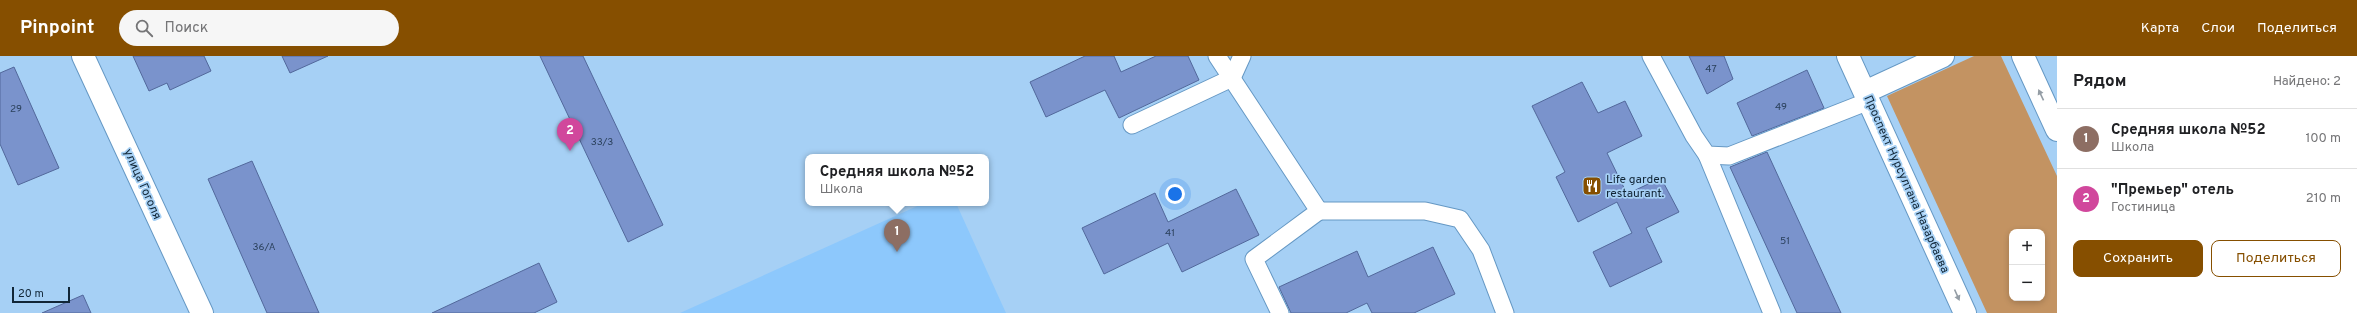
<!DOCTYPE html>
<html lang="ru">
<meta charset="utf-8">
<style>
:root{--surface:#fff;--page:#f6f6f6;--text:#202124;--muted:#757577;--line:#e0e0e0;--accent:#864f00}
body{margin:0;font-family:Overpass,sans-serif;background:var(--page);color:var(--text)}
.controls{position:absolute;right:12px;bottom:12px;display:grid;overflow:hidden;border-radius:8px;box-shadow:0 2px 6px #0003}
.controls button{width:36px;height:36px;display:grid;place-items:center;padding:0;border:0;border-bottom:1px solid var(--line);background:var(--surface);color:var(--text);font:20px sans-serif}
.scale{position:absolute;left:12px;bottom:10px;width:58px;box-sizing:border-box;padding-left:4px;border:2px solid #112637;border-top:0;font-size:11px;line-height:14px;white-space:nowrap;color:#112637;-webkit-text-stroke:3px #a6d0f5;paint-order:stroke}
.you{position:absolute;left:1175px;top:138px;width:14px;height:14px;margin:-10px;border:3px solid #fff;border-radius:50%;background:#1a73e8;box-shadow:0 0 0 6px #1a73e833}
.badge{display:grid;place-items:center;width:26px;height:26px;border-radius:50%;background:var(--accent);color:#fff;font-size:13px;font-weight:700}
.pin{position:absolute;translate:-50% -33px;filter:drop-shadow(0 1px 2px #0008)}
.pin::after{content:'';position:absolute;top:21px;width:14px;height:12px;background:inherit;clip-path:polygon(0 0,100% 0,50% 100%)}
.popup{position:absolute;left:805px;top:98px;width:184px;height:52px;box-sizing:border-box;display:grid;place-content:center;border-radius:8px;background:var(--surface);filter:drop-shadow(0 1px 3px #0005);font-size:13px;white-space:nowrap;color:var(--muted)}
.popup b{font-size:15px;color:var(--text)}
.popup::after{content:'';position:absolute;left:50%;top:100%;margin-left:-8px;border:8px solid transparent;border-top-color:var(--surface)}
.list{margin:0;padding:0;list-style:none}
h2{display:flex;justify-content:space-between;align-items:center;height:52px;margin:0;padding:0 16px;font-size:17px}
h2 small{font-size:13px;font-weight:400;color:var(--muted)}
.list li{display:grid;grid-template-columns:26px 1fr auto;gap:12px;align-items:center;box-sizing:border-box;height:60px;padding:0 16px;border-top:1px solid var(--line)}
.list b{display:block;font-size:15px;white-space:nowrap}
.list p{margin:0;font-size:13px;white-space:nowrap;color:var(--muted)}
.list em{font-size:13px;font-style:normal;color:var(--muted)}
.actions{display:flex;gap:8px;padding:12px 16px}
.actions a{flex:1;padding:9px 0;border:1px solid var(--accent);border-radius:8px;text-align:center;font-size:14px;color:var(--accent)}
.actions .main{background:var(--accent);color:#fff}
.icon{flex:none;width:22px;height:22px;fill:none;stroke:currentColor;stroke-width:2;stroke-linecap:round;stroke-linejoin:round}
.map{position:relative;flex:none;width:2057px;height:257px;overflow:hidden}
header{display:flex;align-items:center;gap:24px;box-sizing:border-box;height:56px;padding:0 20px;background:var(--accent);color:#fff}
header strong{font-size:19px}
nav{display:flex;gap:22px;margin-inline-start:auto;font-size:14px}
.search{width:280px;height:36px;background:var(--page);display:flex;align-items:center;gap:10px;box-sizing:border-box;padding:0 14px;border-radius:22px;color:var(--muted);font-size:15px}
main{display:flex}
aside{flex:1;background:var(--surface)}
.map>svg:first-child{display:block}
.built{fill:#8dc8fc}
.green{fill:#c39362;fill-rule:evenodd}
.building{fill:#7a93cc;stroke:#52689b}
.lines{fill:none;stroke-linecap:round;stroke-linejoin:round}
.minor-casing{stroke:#6598c4;stroke-width:19}
.secondary-casing{stroke:#6598c4;stroke-width:24}
.trunk-casing{stroke:#6598c4;stroke-width:24}
.minor{stroke:#fff;stroke-width:17}
.secondary{stroke:#fff;stroke-width:22}
.trunk{stroke:#fff;stroke-width:22}
.oneway{fill:#949da5}
.labels{text-anchor:middle;stroke-width:3.5;stroke-linejoin:round;paint-order:stroke}
.number-label{font-size:10px;fill:#2b415c}
.poi-label{font-size:12px;fill:#112637;stroke:#a6d0f5;text-anchor:start}
.street-label{font-size:12px;fill:#112637;stroke:#a6d0f5}
</style>
<header>
<strong>Pinpoint</strong>
<div class="search"><svg class="icon" aria-label="search" viewBox="0 0 24 24"><circle cx="10" cy="10" r="6"/><path d="M15 15l6 6"/></svg>Поиск</div>
<nav><a>Карта</a><a>Слои</a><a>Поделиться</a></nav>
</header>
<main>
<div class="map">
<svg width="2057" height="257" viewBox="0 0 2057 257">
<rect width="100%" height="100%" fill="#a6d0f5"/>
<polygon class="built" points="924,147 956,147 1006,257 680,257"/>
<path class="green" d="M1974,0H2001L2057,120V257H1987L1887,40ZM2012,176H2042V242H2012Z"/>
<g class="building">
<polygon points="133,0 204,0 211,15 170,34 167,27 149,35"/>
<polygon points="282,0 328,0 290,17"/>
<polygon points="540,0 583,0 663,169 628,186"/>
<polygon points="1085,0 1114,0 1121,16 1156,0 1188,0 1199,24 1119,62 1105,34 1046,61 1030,26"/>
<polygon points="1689,0 1724,0 1733,23 1707,38"/>
<polygon points="14,11 59,112 18,129 0,88 0,17"/>
<polygon points="1807,14 1824,52 1752,80 1737,47"/>
<polygon points="1582,26 1598,57 1625,45 1642,80 1607,97 1627,138 1661,122 1679,156 1646,172 1662,206 1610,231 1593,196 1632,177 1617,146 1578,166 1556,121 1565,116 1532,50"/>
<polygon points="1767,96 1841,257 1797,257 1730,111"/>
<polygon points="252,105 319,257 267,257 208,123"/>
<polygon points="1236,133 1259,179 1182,216 1168,187 1104,218 1082,172 1155,137 1168,166"/>
<polygon points="1433,191 1455,238 1414,257 1372,257 1367,247 1346,257 1291,257 1279,231 1357,195 1368,221"/>
<polygon points="539,207 557,246 534,257 432,257"/>
<polygon points="83,239 91,257 42,257"/>
</g>
<g class="lines">
<defs>
<g id="minor">
<polyline points="1217,0 1319,155 1254,203 1280,257"/>
<polyline points="1651,0 1694,80 1707,99 1729,100 1869,45"/>
<polyline points="1132,69 1232,22 1242,0"/>
<polyline points="1707,99 1772,257"/>
<polyline points="1319,155 1425,155 1460,163 1481,194 1505,257"/>
</g>
<g id="secondary">
<polyline points="1848,0 1965,257"/>
<polyline points="2023,0 2057,74"/>
<polyline points="1865,36 1943,0"/>
</g>
<polyline id="trunk" points="83,0 202,257"/>
</defs>
<use href="#minor" class="minor-casing"/>
<use href="#secondary" class="secondary-casing"/>
<use href="#trunk" class="trunk-casing"/>
<use href="#minor" class="minor"/>
<use href="#secondary" class="secondary"/>
<use href="#trunk" class="trunk"/>
</g>
<defs><path id="oneway-solid" d="M-6-.8H1V-3.2L6.5 0L1 3.2V.8H-6Z"/></defs>
<g class="oneway">
<use href="#oneway-solid" transform="translate(2041 39) rotate(-115)"/>
<use href="#oneway-solid" transform="translate(1957 239) rotate(66)"/>
</g>
<defs>
<symbol id="restaurant-square" viewBox="-11 -11 22 22"><rect x="-9" y="-9" width="18" height="18" rx="4" fill="#864f00" stroke="#a6d0f5"/><path d="M-5-6h1v4h1v-4h1v4h1v-4h1v5L-1.5 .5V6h-2V.5L-5-1ZM5-6V6H3V1.5H1.5Q1.5-4 5-6Z" fill="#fff"/></symbol>
</defs>
<g fill-rule="evenodd">
<use href="#restaurant-square" x="1581" y="119" width="22" height="22"/>
</g>
<g class="labels">
<g class="number-label">
<text x="1711" y="16">47</text>
<text x="1781" y="54">49</text>
<text x="16" y="56">29</text>
<text x="602" y="89">33/3</text>
<text x="1170" y="180">41</text>
<text x="1785" y="188">51</text>
<text x="264" y="194">36/A</text>
</g>
<g class="poi-label">
<text x="1606" y="127">Life garden<tspan x="1606" dy="14">restaurant.</tspan></text>
</g>
<g class="street-label">
<text transform="translate(143 128) rotate(66)" y="4">улица Гоголя</text>
<text transform="translate(1907 128) rotate(66)" y="4">Проспект Нурсултана Назарбаева</text>
</g>
</g>
</svg>
<div class="controls">
<button>+</button>
<button>−</button>
</div>
<div class="scale">20 m</div>
<div class="you"></div>
<div class="pin badge" style="left:897px;top:196px;background:#8d6e63">1</div>
<div class="popup"><b>Средняя школа №52</b>Школа</div>
<div class="pin badge" style="left:570px;top:95px;background:#d1479c">2</div>
</div>
<aside>
<h2>Рядом<small>Найдено: 2</small></h2>
<ul class="list">
<li><span class="badge" style="background:#8d6e63">1</span><div><b>Средняя школа №52</b><p>Школа</p></div><em>100 m</em></li>
<li><span class="badge" style="background:#d1479c">2</span><div><b>&quot;Премьер&quot; отель</b><p>Гостиница</p></div><em>210 m</em></li>
</ul>
<div class="actions"><a class="main">Сохранить</a><a>Поделиться</a></div>
</aside>
</main>
